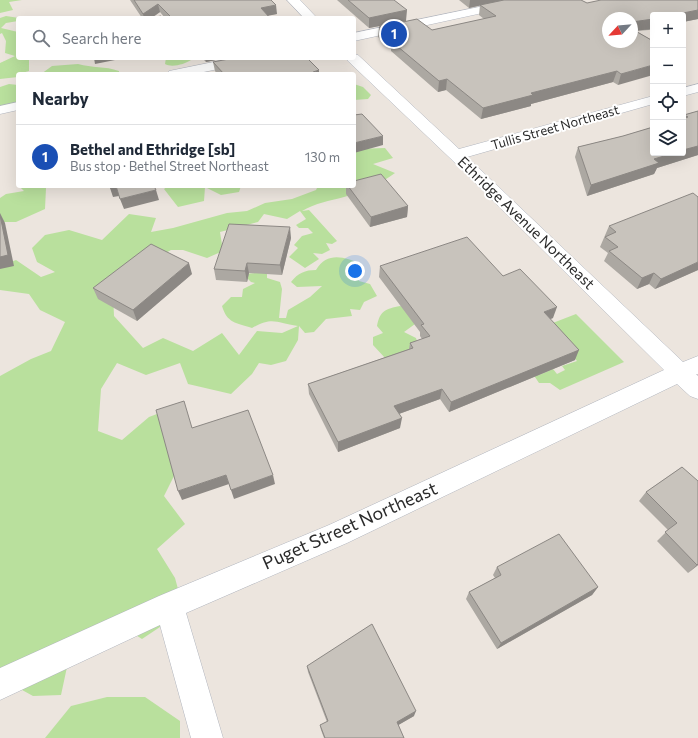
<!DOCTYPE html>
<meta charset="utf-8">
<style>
:root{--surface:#fff;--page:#f2f2f3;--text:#1f2937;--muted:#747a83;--line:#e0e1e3;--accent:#2563eb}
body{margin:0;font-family:Commissioner,sans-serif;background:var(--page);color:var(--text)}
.controls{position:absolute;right:12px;top:12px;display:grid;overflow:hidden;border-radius:4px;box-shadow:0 4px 16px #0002}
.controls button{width:36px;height:36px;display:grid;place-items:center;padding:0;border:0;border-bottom:1px solid var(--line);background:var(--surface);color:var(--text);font:20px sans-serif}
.compass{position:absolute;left:602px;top:12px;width:36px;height:36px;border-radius:50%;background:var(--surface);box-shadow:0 4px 16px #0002;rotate:244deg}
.you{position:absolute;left:355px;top:271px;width:14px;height:14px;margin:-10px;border:3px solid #fff;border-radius:50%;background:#1a73e8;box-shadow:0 0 0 6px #1a73e833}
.badge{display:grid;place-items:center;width:26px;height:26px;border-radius:50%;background:var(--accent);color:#fff;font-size:13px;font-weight:700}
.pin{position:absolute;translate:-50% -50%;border:2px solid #fff;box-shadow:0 1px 4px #0006}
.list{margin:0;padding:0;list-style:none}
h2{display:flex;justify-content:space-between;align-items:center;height:52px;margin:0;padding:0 16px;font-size:17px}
h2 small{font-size:13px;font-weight:400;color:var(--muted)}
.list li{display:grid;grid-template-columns:26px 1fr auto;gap:12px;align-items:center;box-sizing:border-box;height:64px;padding:0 16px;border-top:1px solid var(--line)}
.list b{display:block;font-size:15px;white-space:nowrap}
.list p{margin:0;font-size:13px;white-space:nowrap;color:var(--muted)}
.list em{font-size:13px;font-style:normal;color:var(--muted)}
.icon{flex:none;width:22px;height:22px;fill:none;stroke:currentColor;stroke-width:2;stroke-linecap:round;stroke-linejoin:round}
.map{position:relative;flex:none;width:698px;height:738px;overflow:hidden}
.search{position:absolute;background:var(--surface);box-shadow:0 4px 16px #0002;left:16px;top:16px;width:340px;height:44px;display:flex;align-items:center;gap:10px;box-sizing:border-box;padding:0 14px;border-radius:4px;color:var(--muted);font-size:15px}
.panel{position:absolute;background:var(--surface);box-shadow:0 4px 16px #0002;left:16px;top:72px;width:340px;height:116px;border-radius:4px}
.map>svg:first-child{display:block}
.green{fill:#b9e09d}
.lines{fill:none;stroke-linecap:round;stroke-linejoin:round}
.minor-casing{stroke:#b1b5be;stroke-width:1}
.minor{fill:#fff;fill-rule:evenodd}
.wall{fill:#aca8a2}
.shaded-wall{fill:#8c8884}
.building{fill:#c8c3bc;stroke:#8c8884}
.labels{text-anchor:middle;stroke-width:4;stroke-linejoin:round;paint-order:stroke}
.far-street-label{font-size:13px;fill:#2b2b2b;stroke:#fff}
.street-label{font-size:15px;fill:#2b2b2b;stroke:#fff}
.near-street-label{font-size:18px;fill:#2b2b2b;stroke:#fff}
</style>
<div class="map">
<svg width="698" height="738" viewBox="0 0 698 738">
<rect width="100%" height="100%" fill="#ece5de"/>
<g class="green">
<polygon points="0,0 22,0 9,2 13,10 0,13"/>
<polygon points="6,16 19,18 18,21 6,23 1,28 18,32 18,58 29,58 29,71 18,74 18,77 0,79 0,63 15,56 5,53 6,41 2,33 0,34 0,18"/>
<path d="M166,58H192L191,60C185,64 172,68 165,64Z"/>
<path d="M78,64C92,68 105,66 119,71V74H84L83,72L79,74H41L52,66Z"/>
<polygon points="9,84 18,85 18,103 0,108 0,87"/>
<polygon points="354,84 363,87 371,95 368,99 354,100"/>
<path d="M385,148L393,158L373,164L395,173C380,184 362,192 344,197C329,201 316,203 302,211L309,210L337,241L332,244L326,243L330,250L322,254L313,253L319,259L305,268L289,257L298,248L294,245L302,236L313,233L308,228H299L296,225L306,219L300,211L287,219L264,214L258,222L220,232L223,251L207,258L183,250H171L155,259L113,293L114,316L143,348L163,338L193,351L222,333L239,355L257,331L282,333L298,326C276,323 273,316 252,328C236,323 227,323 222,306L231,297H242L243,289L255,283L251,282L243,274L267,272V278L280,282L282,289L279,318H286L288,310L310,297L322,286L297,287L291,282C298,273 305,270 316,270C327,251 345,257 361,264L358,271L359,281L370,284L377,296L364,302L360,310L350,309L352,316L326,319L314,332L305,333L299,326L298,340L286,361L271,365L259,363L252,374L231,394L188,384L180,363L146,375L117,363L101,389L98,431L122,440L149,417L170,409L179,466L164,496L185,524L157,549L175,578L184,611L142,639L123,627L73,639L61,695L33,696L13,685L0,700V376L31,359L51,351L65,322L40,310L29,294L0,290V266L16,260L41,277L55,272L37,262L32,248L45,235L69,230L102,240L129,214L156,218L151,232L173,228L227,213L247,211L265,203L292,199L316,190L318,186H354V149Z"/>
<polygon points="19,186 51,186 46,188 45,209 16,222 0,222 0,198 6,194 24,191"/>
<polygon points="168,186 241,186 239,192 221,195 205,187 204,201 178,207 164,189"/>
<path d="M400,306L409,308L415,324L404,332L416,338L419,347L386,359L373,345V337L383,333L377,326C380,310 386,309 400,306Z"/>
<polygon points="576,314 624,362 560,390 550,383 539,383 533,374 534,370 539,375 553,369 557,374 565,370 562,366 577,361 545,326"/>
<polygon points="107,697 145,697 180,721 180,738 45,738 71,706"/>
</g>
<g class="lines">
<defs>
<g id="minor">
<polygon points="287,0 300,0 317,18 304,18"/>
<polygon points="512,0 534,0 528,3 354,41 354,33"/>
<polygon points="354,54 358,55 459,149 653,96 653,104 467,157 683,362 698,356 698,374 696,374 698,376 698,399 690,396 677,384 347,543 186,613 223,738 191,738 160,625 0,700 0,668 159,596 329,525 664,370 450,158 348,61 346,58 354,58"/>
<polygon points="233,58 259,58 252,62 194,74 167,74 169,71 174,70"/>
<polygon points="698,84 698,92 683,96 683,88"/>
<polygon points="18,102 18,110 0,114 0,106"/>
</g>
</defs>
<use href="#minor" class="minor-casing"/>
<use href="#minor" class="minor"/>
</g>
<g class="wall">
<polygon points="130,0 271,0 277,14 268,15 270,18 165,18 160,12 152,18 163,18 142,18"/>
<polygon points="337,0 394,0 406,21 369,28"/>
<polygon points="459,0 581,0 587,3 698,0 698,19 683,22 683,15 649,30 636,31 653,41 618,85 613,82 531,104 531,106 481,119 446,90 438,92 391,51 391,49 378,37 379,27 432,30 484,19 479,15 480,5 490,3 469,8"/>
<polygon points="202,58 226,58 206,62"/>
<polygon points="213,62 319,74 217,74 215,71"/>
<polygon points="698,111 698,155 657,168 654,174 587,196 575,157 578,147 623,136 683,118 684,115"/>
<polygon points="346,186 354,186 408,206 407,217 370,227 346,194"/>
<polygon points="609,226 698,270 655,289 649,284 637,289 604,261 608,253 600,247"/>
<polygon points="291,238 282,275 249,273 247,282 216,280 214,269"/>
<polygon points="380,266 503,276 553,318 550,319 575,360 449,412 440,399 399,414 400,428 338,452 309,394 308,384 409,349 410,343 422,339 420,336 420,332 379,277"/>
<polygon points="192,274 137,321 98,299 93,288"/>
<polygon points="682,467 698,565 688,573 657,541 668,530 639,501 646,492"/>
<polygon points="497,567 598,587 592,595 497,649 466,599 469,592 495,578 493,575"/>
<polygon points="307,666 414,716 398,725 404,738 324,738 321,730 320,725 327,722 308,672"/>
</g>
<g class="shaded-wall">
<polygon points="470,0 505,0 469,8"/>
<polygon points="158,4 160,12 151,18 144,18 143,14"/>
<polygon points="276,5 277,14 262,17 261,8"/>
<polygon points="407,10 406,21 369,28 369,18"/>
<polygon points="698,10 698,19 683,22 683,15 673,15"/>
<polygon points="653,19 653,29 632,31 632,22"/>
<polygon points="94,58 125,58 95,64"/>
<polygon points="205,58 226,58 206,62"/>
<polygon points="653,65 653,75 618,85 621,74"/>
<polygon points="319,70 319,74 313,74 313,72"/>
<polygon points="617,71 613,82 531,104 531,106 481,119 483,108 531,93"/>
<polygon points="447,79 446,90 438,92 439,81"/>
<polygon points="383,136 383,145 354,153 354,143"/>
<polygon points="698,146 698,155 657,168 654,174 587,196 591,185 654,159 674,153 683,153 683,150"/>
<polygon points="116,186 119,196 113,197 110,188"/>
<polygon points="156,190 159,200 124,209 120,199"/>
<polygon points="408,206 407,217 370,227 371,217"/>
<polygon points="0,213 5,223 14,266 0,269"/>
<polygon points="290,227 291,238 282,275 280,265"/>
<polygon points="698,262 698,270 655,289 661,279"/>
<polygon points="189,263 192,274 137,321 133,310"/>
<polygon points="247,263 249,273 247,282 245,271"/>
<polygon points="654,273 649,284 637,289 642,278"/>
<polygon points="557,307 553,318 540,323 544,312"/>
<polygon points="579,350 575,360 449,412 451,402"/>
<polygon points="442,389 440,399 393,416 394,406"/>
<polygon points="402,418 400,428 338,452 338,442"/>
<polygon points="226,475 229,484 182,500 178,491"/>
<polygon points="273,475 275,484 234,499 231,490"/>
<polygon points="698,564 698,565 688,573"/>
<polygon points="598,587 592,595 497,649 501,643"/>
<polygon points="416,711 414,716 395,727 397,722"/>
</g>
<g class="building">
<polygon points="134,0 271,0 276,5 261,8 270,18 172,18 158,4 143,14"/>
<polygon points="348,0 394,0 407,10 369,18"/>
<polygon points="504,0 581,0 587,3 601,0 698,0 698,10 673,15 653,15 653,19 632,22 632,18 608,18 608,42 632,42 632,29 653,41 653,65 621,74 617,71 531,93 533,95 483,108 447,79 439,81 391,41 394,40 379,27 417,19 432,30 496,16 480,5"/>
<polygon points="161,16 163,18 150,18"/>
<polygon points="234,58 307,58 319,70 313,72 315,74 224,74 213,62"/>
<polygon points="698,111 698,146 683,150 683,118 688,117 684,115"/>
<polygon points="362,114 383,136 354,143 354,115"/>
<polygon points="653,127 653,153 674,153 654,159 659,163 591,185 578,147 623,136"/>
<polygon points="381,174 408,206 371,217 348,186 354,186 354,181"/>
<polygon points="109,186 154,186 156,190 120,199 116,186 110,188"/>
<polygon points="693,193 698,197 698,262 661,279 654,273 642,278 609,251 618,247 605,237 616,232 609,226"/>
<polygon points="0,215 8,255 0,257"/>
<polygon points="229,224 290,227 280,265 247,263 245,271 214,269"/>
<polygon points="467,237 503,276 520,269 557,307 544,312 579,350 451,402 442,389 394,406 402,418 338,442 308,384 413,348 410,343 430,336 421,325 424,324 380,266"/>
<polygon points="151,244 189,263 133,310 93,288"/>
<polygon points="184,401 192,428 248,410 273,475 231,490 226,475 178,491 156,410"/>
<polygon points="682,467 698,481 698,564 697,565 665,532 677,523 646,492"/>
<polygon points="559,534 598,587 501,643 469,592 501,575 497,567"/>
<polygon points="372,624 416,711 397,722 404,738 325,738 320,725 328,721 307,666"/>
</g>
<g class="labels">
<g class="far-street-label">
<text transform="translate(555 127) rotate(-16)" y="5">Tullis Street Northeast</text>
</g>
<g class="street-label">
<text transform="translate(526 223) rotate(44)" y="5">Ethridge Avenue Northeast</text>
</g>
<g class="near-street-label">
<text transform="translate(350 526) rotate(-24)" y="6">Puget Street Northeast</text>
</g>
</g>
</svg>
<div class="controls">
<button>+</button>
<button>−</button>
<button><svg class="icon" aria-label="locate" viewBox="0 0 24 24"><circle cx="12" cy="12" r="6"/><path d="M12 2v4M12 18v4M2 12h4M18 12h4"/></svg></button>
<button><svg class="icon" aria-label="layers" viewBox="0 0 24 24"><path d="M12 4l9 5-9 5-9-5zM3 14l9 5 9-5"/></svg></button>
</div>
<svg class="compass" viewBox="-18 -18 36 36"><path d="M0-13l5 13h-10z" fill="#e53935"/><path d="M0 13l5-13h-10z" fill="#747a83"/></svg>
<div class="you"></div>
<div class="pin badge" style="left:394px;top:34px;background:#1a4fb4">1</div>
<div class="search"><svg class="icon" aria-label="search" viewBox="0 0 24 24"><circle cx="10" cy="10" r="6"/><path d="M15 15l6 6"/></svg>Search here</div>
<section class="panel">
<h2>Nearby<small></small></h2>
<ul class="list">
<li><span class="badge" style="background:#1a4fb4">1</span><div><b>Bethel and Ethridge [sb]</b><p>Bus stop · Bethel Street Northeast</p></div><em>130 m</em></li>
</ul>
</section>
</div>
